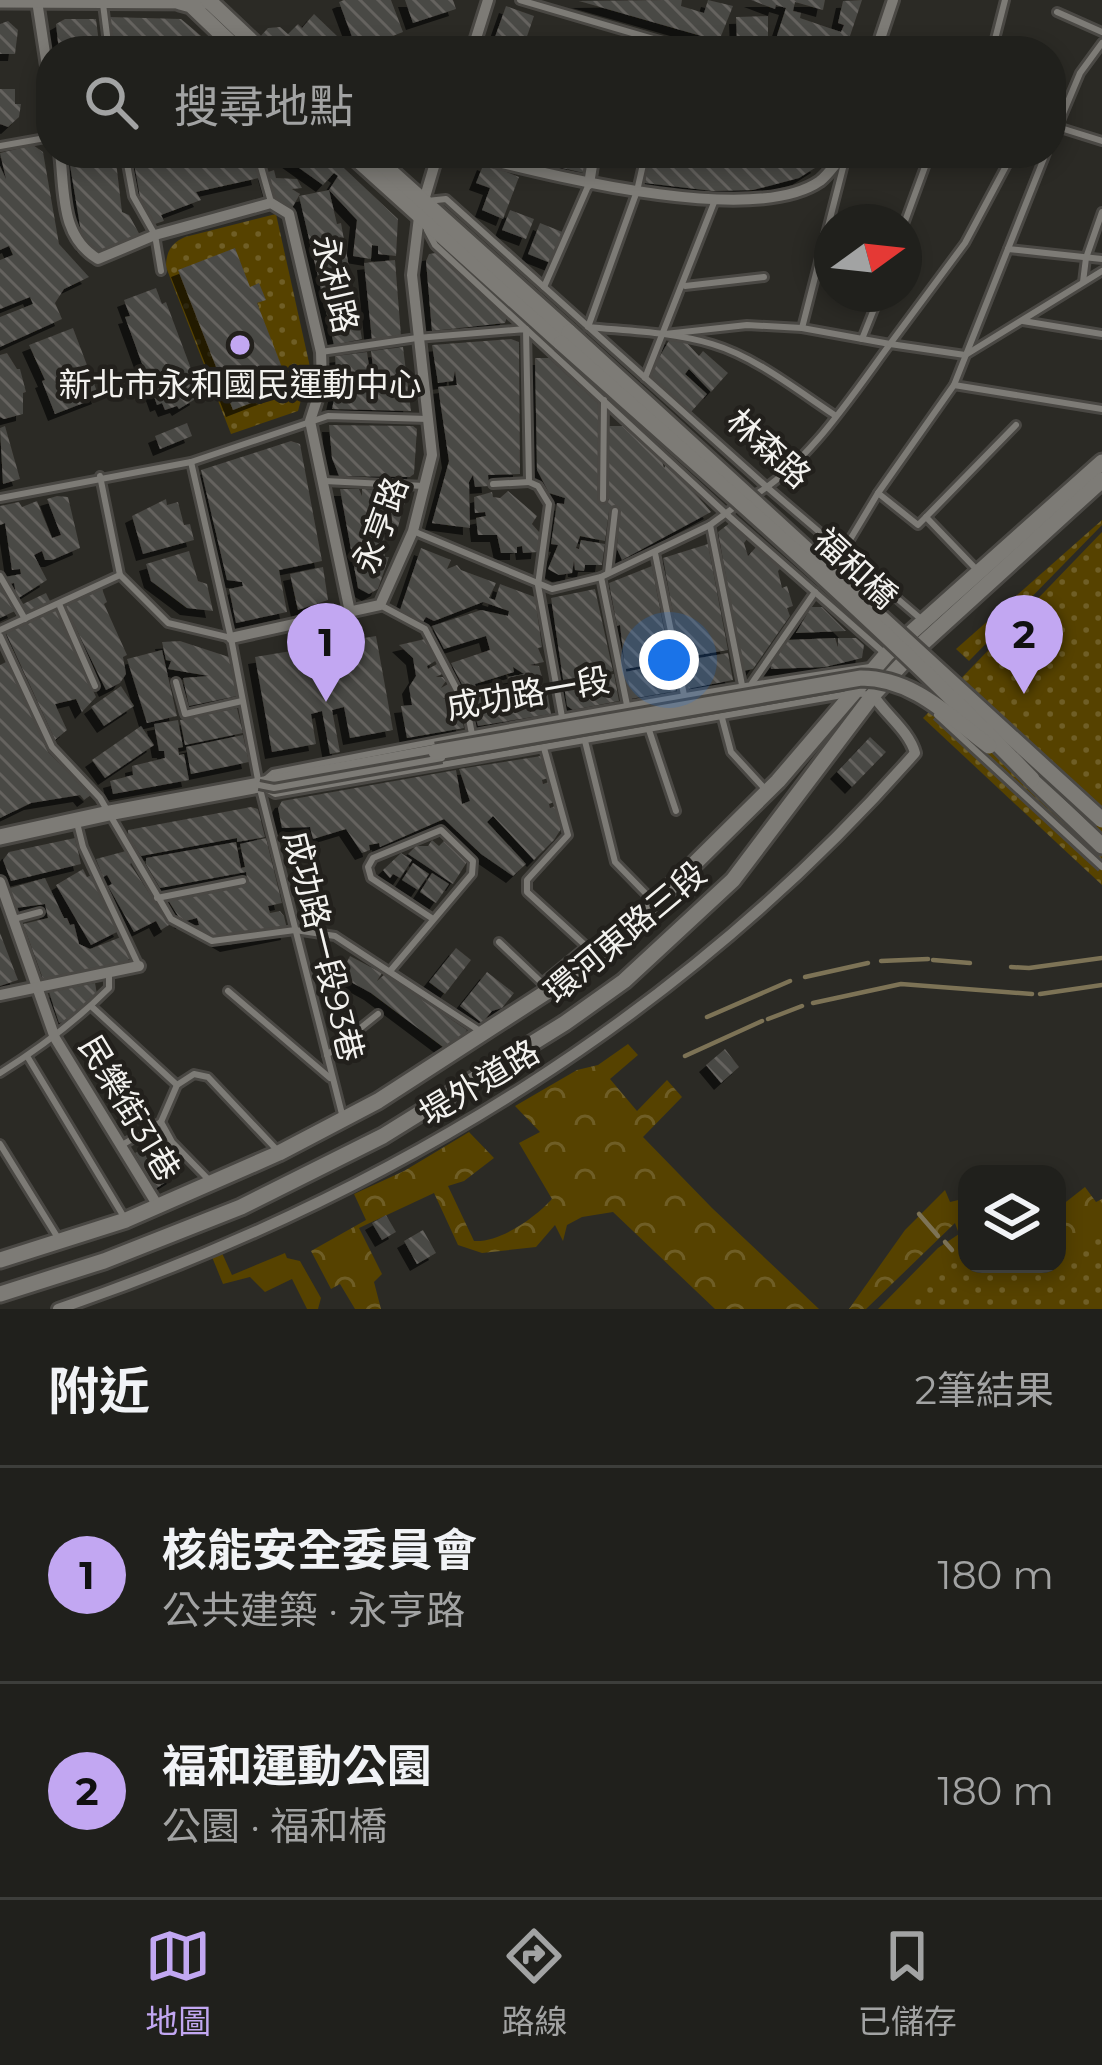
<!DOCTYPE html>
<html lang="zh-TW">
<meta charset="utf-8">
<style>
:root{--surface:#20201c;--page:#2d2d29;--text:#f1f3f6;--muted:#a2a3a3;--line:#3d3e3b;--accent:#c2a7f2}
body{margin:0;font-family:Montserrat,"Noto Sans TC",sans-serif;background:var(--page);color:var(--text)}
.controls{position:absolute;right:36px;bottom:36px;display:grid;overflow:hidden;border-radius:24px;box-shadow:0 6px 18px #0003}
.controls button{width:108px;height:108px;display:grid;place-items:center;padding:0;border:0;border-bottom:3px solid var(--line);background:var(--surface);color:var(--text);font:60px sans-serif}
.compass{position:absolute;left:814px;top:204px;width:108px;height:108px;border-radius:50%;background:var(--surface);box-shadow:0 6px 18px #0003;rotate:75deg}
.you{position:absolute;left:669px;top:660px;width:42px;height:42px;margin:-30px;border:9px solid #fff;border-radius:50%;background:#1a73e8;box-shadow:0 0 0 18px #1a73e833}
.badge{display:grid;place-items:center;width:78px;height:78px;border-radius:50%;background:var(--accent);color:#111;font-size:39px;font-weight:700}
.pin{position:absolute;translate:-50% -99px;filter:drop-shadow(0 3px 6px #0008)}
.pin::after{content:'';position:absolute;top:63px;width:42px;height:36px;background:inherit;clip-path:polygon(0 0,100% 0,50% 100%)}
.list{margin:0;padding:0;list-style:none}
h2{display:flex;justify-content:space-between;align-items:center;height:156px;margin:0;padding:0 48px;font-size:51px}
h2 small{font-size:39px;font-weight:400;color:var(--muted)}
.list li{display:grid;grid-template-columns:78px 1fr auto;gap:36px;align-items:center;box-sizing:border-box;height:216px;padding:0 48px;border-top:3px solid var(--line)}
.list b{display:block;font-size:45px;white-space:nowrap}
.list p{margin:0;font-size:39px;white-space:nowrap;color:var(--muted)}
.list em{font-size:39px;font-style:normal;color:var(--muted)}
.icon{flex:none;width:66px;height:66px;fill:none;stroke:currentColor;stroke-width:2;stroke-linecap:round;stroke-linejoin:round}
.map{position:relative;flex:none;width:1102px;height:1309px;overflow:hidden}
.search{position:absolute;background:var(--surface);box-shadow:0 6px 18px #0003;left:36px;right:36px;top:36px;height:132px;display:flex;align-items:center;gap:30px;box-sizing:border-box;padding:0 42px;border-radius:48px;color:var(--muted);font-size:45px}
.sheet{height:588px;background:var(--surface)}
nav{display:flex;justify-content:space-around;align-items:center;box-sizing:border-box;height:168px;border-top:3px solid var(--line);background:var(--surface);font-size:33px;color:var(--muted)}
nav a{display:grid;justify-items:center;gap:6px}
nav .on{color:var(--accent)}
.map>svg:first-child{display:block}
.grass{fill:#564200}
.forest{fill:url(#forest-crowns)}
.park{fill:url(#park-dots)}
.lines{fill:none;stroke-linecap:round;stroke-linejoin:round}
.stream{stroke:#7d7356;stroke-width:4.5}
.building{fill:url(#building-back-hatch);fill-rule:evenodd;filter:url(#shadow)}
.lane-casing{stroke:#4a4844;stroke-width:12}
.street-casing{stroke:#4a4844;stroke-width:16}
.secondary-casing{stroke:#4a4844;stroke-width:21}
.lane{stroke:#7d7b76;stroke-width:6}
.street{stroke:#7d7b76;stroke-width:10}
.secondary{stroke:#7d7b76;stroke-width:15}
.lane-bridge-casing{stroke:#4a4844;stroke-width:12;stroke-linecap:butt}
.secondary-bridge-casing{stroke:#4a4844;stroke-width:21;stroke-linecap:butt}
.lane-bridge{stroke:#7d7b76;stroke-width:6}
.secondary-bridge{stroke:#7d7b76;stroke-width:15}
.poi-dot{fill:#c2a7f2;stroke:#22201c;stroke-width:4.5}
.labels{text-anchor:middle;stroke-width:9;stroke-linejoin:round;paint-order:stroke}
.street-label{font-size:33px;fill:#f3f2ef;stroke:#22201c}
.poi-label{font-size:33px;fill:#f3f2ef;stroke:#22201c}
</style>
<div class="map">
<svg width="1102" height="1309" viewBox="0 0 1102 1309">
<defs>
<pattern id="forest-crowns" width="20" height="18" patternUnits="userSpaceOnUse" patternTransform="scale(3)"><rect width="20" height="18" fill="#564200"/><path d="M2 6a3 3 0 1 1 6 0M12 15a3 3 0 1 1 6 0" fill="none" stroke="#6f5e26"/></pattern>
<pattern id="park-dots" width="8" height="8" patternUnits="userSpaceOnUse" patternTransform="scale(3)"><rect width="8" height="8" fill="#564200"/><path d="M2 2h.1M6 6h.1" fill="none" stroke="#6f5e26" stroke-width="1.8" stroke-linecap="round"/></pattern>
<pattern id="building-back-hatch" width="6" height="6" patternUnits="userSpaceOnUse" patternTransform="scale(3)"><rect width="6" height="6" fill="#4a4844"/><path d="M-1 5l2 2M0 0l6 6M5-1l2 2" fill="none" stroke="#65635f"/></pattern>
<filter id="shadow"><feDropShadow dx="-7" dy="7" stdDeviation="0" flood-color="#0009"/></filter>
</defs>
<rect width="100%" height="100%" fill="#2b2a25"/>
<polygon class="grass" points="222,1253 232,1275 285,1253 287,1258 300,1261 321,1298 318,1309 307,1309 292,1279 265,1292 250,1277 223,1284 212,1257"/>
<g class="forest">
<path d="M628,1044L638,1055L610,1079L637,1111L667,1080L682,1097L643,1137L712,1208L819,1309H715L613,1212L582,1217L567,1225L563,1241L555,1225L536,1247L482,1253L458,1245L434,1193L359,1228L382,1274L374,1282L381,1309H355L340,1284L331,1289L311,1251L366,1220L354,1194L404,1171L469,1132L494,1158L464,1181L448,1186L474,1241C499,1243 535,1218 552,1199L519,1143L540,1132L515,1106L577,1070L598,1065Z"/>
<polygon points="1085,1187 1096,1202 1102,1199 1102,1309 878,1309 938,1248 959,1234 955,1223 866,1309 849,1309 905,1230 945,1190 950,1202 967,1198 967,1264 1057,1264 1057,1209"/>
</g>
<g class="park">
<path d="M276,214L310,367L298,411L231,434L166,267C166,252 171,243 185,237Z"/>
<polygon points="1102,520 1102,525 969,661 956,649"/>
<polygon points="1102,532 1102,885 923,718"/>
<polygon points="1102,1234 1102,1309 895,1309 967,1241 967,1264 1057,1264"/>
</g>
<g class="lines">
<g class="stream">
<polyline points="933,960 970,963"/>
<polyline points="881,961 928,959"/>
<polyline points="1011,967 1029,968 1102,958"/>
<polyline points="805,977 868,963"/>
<polyline points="1040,994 1102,985"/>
<polyline points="813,1003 901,984 1032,994"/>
<polyline points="707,1017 790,981"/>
<polyline points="768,1019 802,1006"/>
<polyline points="685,1056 762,1021"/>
<polyline points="919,1214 938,1236"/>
<polyline points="945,1242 952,1250"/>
</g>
</g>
<g class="building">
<polygon points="344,0 391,0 403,32 357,50 339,2"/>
<polygon points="405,0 453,0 456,9 413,23"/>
<polygon points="662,0 682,0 681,6 704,13 708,0 733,6 719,41 579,1"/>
<polygon points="751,0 825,0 823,10 795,2 793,11 801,13 800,18 841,32 844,25 838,23 843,1 862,0 847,45 852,46 850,51 772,51 786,8 776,5 775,9"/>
<polygon points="506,6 534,16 522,51 490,51"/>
<polygon points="314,14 337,36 324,50 308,41 302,47 306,51 272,51 258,39 268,28 280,27 288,34 298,24 302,28"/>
<polygon points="768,16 768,41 737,41 736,17"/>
<polygon points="109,17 181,19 219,51 175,51 174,47 163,51 114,51"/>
<polygon points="65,19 96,19 100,51 59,51 56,24"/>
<polygon points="8,21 18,30 15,54 0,54 0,24"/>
<polygon points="0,89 15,89 15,104 21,104 19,117 8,127 0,124"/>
<polygon points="33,145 43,152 59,244 89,277 64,289 55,303 62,319 0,347 0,317 33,304 30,297 0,309 0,260 13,255 9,246 0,250 0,166 6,179 0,153"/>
<polygon points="68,153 115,153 122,212 129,215 141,237 97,251 91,251 83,244"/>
<polygon points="184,153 252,153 259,178 196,192 201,200 161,215 164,221 155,224 140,197 134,163"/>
<polygon points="278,153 328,153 398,219 396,256 378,254 378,246 372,245 371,259 353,256 357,220 329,190 337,224 341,223 362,339 334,345 299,196 329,190 338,176 334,173 323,185"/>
<polygon points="548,153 585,153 584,173 545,164"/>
<polygon points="779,153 810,153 818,166 799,178 753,190 713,191 645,183 646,165 662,166 663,163 697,166 704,156 732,159 770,157"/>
<polygon points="484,163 519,177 503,219 482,210 490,188 476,183"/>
<polygon points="274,170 276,178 297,179 302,188 292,189 300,194 292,208 272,197 265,173"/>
<polygon points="510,210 534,219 526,239 502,230"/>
<polygon points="540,223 565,233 553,264 528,254"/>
<polygon points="235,248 250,287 259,283 266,300 257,303 290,388 233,410 178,270"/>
<polygon points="436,253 507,317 505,323 432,331 426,261 429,254"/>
<polygon points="395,260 401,336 372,340 364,263"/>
<polygon points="156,288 162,304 166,302 199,390 194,391 197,398 179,409 177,406 165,410 162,403 157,405 125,317 130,316 124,300"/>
<polygon points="73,328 99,397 55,414 42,381 45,380 29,345"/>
<polygon points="671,337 686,342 699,356 703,351 728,373 711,392 689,369 685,374 707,394 691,412 649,375"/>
<polygon points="511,339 519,342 520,474 488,475 489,486 475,487 473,475 469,482 470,528 432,523 449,461 438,387 457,385 455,371 453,381 438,383 432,345"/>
<polygon points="403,347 411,411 332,409 337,386 375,384 371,351"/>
<polygon points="367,352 371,380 337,383 335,356"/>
<polygon points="7,353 17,369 20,369 26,392 23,393 23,414 4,419 0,417 0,355"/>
<polygon points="535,358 549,358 598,403 600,500 609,500 609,426 623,426 662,461 664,468 666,465 689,486 711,512 622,560 617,549 619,513 609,512 605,541 580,536 576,548 579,549 581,540 605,544 602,565 585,565 584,571 575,570 574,561 572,573 559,575 548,569 558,545 551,544 557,503 564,504 565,498 549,493 537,470"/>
<polygon points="187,423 192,436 160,449 155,436"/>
<polygon points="329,425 413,426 417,429 414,474 410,477 339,476 332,458"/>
<polygon points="5,426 20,479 3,484 0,428"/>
<polygon points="291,441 300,444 322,561 279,570 287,612 236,623 229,589 243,586 242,582 227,580 201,470"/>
<polygon points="340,489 359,489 362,496 362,489 408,491 398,527 384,528 385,557 389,557 378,589 369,594 358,588"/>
<polygon points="508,491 537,516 532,524 540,533 538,552 523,553 522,546 517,547 517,553 501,553 497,535 478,535 476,518 486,516 485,512 475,513 474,497 492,492 493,497 500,498"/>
<polygon points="57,496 68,497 80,548 52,560 45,560 42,551 34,555 47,580 17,599 14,583 6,585 5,577 21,574 20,569 12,570 5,523 0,525 0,506 19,502 22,507 37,501 52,538 61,535 47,499"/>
<polygon points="166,499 167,505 178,502 184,525 190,524 194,540 143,554 132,516"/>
<polygon points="731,522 748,538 744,543 748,556 757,546 781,568 778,571 782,588 787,586 793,606 787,608 790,616 753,669 743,671 718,532"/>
<polygon points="708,544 728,650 681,658 663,558"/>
<path d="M421,548L451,560L447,569L457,565L461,570L496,583L489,598L495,600L500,584L535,597L542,647L538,648L544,662L530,665L539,666L543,680L536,682L537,686L546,684L551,714L478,726L471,702L451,663L490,650L486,636L444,649L432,626L481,610L508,616L509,611L483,602L434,621L426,617L423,622L400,610ZM513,667L524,674L508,677L511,690L517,692L483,698L482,695L504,691L502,680L476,688L475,684L514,672Z"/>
<polygon points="189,551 198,581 207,584 213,611 187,608 151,581 146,564"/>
<polygon points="652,566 670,661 625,669 620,625 617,626 609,583"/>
<polygon points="323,567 328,600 298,610 290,574"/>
<polygon points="0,584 15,611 0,618"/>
<polygon points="102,589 107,602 104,604 127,655 123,657 126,674 120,683 106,690 65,606"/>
<polygon points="595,589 613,671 570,682 614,674 619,701 573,710 567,706 551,598"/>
<polygon points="46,593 51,603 26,615 21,605"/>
<polygon points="811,607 822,607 846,631 796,633"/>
<polygon points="56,610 96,697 82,712 76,699 55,704 67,730 55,740 6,633"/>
<polygon points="376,636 393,730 350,738 344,707 332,710 340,752 330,754 322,711 311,714 316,744 272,752 255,657 297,650 296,645 307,643 308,648 323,645 322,640 333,638 334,643"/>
<polygon points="835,638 838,647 838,638 856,638 864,645 862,658 825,667 771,669 770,663 788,640"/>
<polygon points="425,639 437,660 427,666 428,669 437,664 442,674 436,677 443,677 446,681 441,688 448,684 453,693 443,699 457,696 464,728 407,738 401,706 412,705 409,687 416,676 413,658 399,645"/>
<polygon points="180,641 229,657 237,696 189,706 183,678 209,676 168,669 171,661 166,660 162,642"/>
<polygon points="162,650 177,716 147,723 127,659"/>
<polygon points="728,653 733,680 687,689 682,661"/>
<polygon points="8,661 48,752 91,795 84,800 80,795 31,803 0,818 0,665"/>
<polygon points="671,663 676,691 630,699 625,672"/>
<polygon points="121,686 134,706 104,726 91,707"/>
<polygon points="237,708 243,733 185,745 180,720"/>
<polygon points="178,720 183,747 178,748 179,755 184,754 189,780 113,794 110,781 133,775 132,766 165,758 164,751 159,751 154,724"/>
<polygon points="141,726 154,745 105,778 92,760"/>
<polygon points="243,735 249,762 191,774 186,747"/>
<polygon points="870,737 886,752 852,787 837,772"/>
<polygon points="541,756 548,778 542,780 543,784 549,782 554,802 549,804 550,808 555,806 561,829 554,840 534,860 493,816 487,822 526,864 513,876 481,854 444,819 380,847 379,843 369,845 370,850 362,853 346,829 313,839 310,827 282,828 278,808 282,801 456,770 462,804 470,801 459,769"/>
<polygon points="251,807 258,809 265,837 237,842 237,838 141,856 128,836 128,830"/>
<polygon points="75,838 81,864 11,881 3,860 9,852"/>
<polygon points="266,838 282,903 268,906 270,913 280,911 284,916 288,933 227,945 194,926 199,925 197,918 182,922 166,897 248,882 246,872 160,888 146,864 146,858 236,842 241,868 245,867 240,844"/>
<polygon points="432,840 439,846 444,841 467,862 453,884 408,854 416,846 428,846"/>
<polygon points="126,851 133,862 130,864 166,918 169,925 161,930 156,921 134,932 108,886 112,884 107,875 103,877 96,859"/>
<polygon points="401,853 412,860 400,878 393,874 390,878 383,870"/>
<polygon points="413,863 429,874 418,890 402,880"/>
<polygon points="83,869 87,877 92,875 121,930 91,945 56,885"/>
<polygon points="432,873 449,884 436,903 420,892"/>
<polygon points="45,878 64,918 67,918 70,925 74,924 79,944 90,949 121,937 131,956 127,962 43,979 23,924 48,918 45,904 16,908 10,888"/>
<polygon points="0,933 18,980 0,986"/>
<polygon points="456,948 471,960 445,994 429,982"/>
<polygon points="350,956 382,973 377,981 385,974 467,1030 458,1043 447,1050 371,993 340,976"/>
<polygon points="487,972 514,993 502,1008 492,1011 482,1023 460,1006"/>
<polygon points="95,983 97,994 71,1020 59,1023 49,992"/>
<polygon points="725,1049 739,1067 721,1083 706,1065"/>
<polygon points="154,1142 174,1177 155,1189 135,1153"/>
<polygon points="386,1215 396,1232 382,1240 372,1223"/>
<polygon points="423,1230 436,1253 417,1264 404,1241"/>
</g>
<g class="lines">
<defs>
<g id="lane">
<polyline points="520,0 694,51"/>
<polyline points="103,4 109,51"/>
<polyline points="1057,12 1102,32"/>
<polyline points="168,49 169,51"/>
<polyline points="992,51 1005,0"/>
<polyline points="1051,125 1102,141"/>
<polyline points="1051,142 1080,73 1102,43"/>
<polyline points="0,146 51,137"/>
<polyline points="125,153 133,196 155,235 161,271"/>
<polyline points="257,153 271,202"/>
<path d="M686,153L683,158L644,160L637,191L588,327C629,331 672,332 712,344C756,357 798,391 836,416"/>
<polyline points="128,159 159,153"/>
<polyline points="427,201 446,199 768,488 921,619"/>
<polyline points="904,224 930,153"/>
<polyline points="427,230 435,245 724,512 883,652"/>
<polyline points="1008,249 1102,259"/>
<polyline points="1083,282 1086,258 1102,212"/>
<polyline points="685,286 764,277"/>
<polyline points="544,287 589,184"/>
<polyline points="1023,321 1102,334"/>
<polyline points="802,328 846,156"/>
<path d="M665,334L747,325L802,328L890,344C853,394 806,467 751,497"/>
<polyline points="862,339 880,294"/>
<polyline points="321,352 417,338 526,329 529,482 538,486 549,504 538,585 562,717"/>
<polyline points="967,354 1102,271"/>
<polyline points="965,355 890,344 965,243 1013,153"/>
<polyline points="645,378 715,200"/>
<polyline points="954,385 1102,409"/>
<polyline points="191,462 231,638 259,785 343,1118"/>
<polyline points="100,476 120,575 168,623 231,638"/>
<polyline points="325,481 424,486"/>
<polyline points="493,484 529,482"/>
<polyline points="878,493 918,525 926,517 976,569"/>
<polyline points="0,498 191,462 328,416 428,419"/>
<polyline points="603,499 604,400"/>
<polyline points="926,517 1016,425"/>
<polyline points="710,525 742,685"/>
<polyline points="413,531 552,589 601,577 710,525 740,503"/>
<polyline points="655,553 684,695"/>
<polyline points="842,553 878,493 954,385 1046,153"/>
<polyline points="608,573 615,511"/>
<polyline points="0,576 25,619"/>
<polyline points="601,577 627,705"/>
<polyline points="59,604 95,686"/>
<polyline points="382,606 425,629 467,709 472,734"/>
<polyline points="0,630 120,575"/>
<polyline points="0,636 52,747 100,798 171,919 212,941 295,930 335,936 483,1033"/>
<path d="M877,666L873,695L854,693L275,794L259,785L273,773C473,733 674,695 877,666Z"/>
<polyline points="176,682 185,714 242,701"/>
<polyline points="752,683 815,592"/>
<polyline points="722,718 731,752 765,789"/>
<polyline points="649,730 676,811"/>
<polyline points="585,741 615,862 655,903"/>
<polyline points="544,748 568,835 527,880 527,892 598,957"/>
<polyline points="77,823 83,847 138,964"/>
<polyline points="157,898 243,881"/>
<polyline points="14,919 40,912"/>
<polyline points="499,942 542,983 586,947"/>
<polyline points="391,970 472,874 473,861 441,830 373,858 368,867 371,878 433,919"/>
<polyline points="228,991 330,1078"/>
<polyline points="91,1006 177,1085"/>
<polyline points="327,1055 378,1014"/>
<polyline points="27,1056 124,1217"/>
<path d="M0,1073C40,1048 75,1022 109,988V974"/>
<polyline points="161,1122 172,1142 208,1179"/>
<polyline points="0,1144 58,1238"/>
<polyline points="122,1145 161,1122 177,1085 194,1074 208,1077 277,1150"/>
</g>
<g id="street">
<polyline points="37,1 51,92"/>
<polyline points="472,51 488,0"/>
<polyline points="876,51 893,0"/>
<path d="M60,153C65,193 60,236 98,259L155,235L271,203L289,214L321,352L322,384L310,421L350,612"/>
<path d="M462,153C540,172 751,229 820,181C829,174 837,161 845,153"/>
<polyline points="589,184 594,153"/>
<polyline points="231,638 380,605 413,531 432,455 412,275 419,217 438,153"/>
<polyline points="0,882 55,1038 158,1206"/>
<polyline points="0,995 139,966"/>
<path d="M58,1309C387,1197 684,1016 915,753C909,731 886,715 873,695"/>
</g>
<g id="secondary">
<polyline points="0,0 208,1"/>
<polyline points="208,0 262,51"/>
<polyline points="180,2 191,5 239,51"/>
<polyline points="350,153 561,343"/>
<polyline points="370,153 569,332"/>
<polyline points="1032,779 1102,846"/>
<polyline points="0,837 109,813 436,752"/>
<polyline points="0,1260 126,1220 279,1153 378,1101 599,958 778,781 886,655 1102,462"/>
<polyline points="0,1294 104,1261 241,1207 383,1136 565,1023 624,981 733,880 873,695 912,653 1102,480"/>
</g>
</defs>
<use href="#lane" class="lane-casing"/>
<use href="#street" class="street-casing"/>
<use href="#secondary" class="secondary-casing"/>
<use href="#lane" class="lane"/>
<use href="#street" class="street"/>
<use href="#secondary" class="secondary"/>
<defs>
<g id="lane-bridge">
<polyline points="937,715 1102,867"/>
<polyline points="259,785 274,788 442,758"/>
</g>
<g id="secondary-bridge">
<polyline points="569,332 1102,820"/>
<path d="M561,343C721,485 883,625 1032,779"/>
<path d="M436,752L861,678C913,678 949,716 989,746"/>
</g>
</defs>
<use href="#lane-bridge" class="lane-bridge-casing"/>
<use href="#secondary-bridge" class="secondary-bridge-casing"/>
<use href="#lane-bridge" class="lane-bridge"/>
<use href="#secondary-bridge" class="secondary-bridge"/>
</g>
<circle class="poi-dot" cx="240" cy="345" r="12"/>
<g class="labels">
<g class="street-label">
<text transform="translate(336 284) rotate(77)" y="12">永利路</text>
<text transform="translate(769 448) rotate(42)" y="12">林森路</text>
<text transform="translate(380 525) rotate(-70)" y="12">永亨路</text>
<text transform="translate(856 568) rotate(43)" y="12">福和橋</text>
<text transform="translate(528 693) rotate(-10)" y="12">成功路一段</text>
<text transform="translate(625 932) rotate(-40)" y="12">環河東路三段</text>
<text transform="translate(324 946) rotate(76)" y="12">成功路一段93巷</text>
<text transform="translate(479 1082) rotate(-31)" y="12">堤外道路</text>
<text transform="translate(130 1108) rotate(59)" y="12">民樂街31巷</text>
</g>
<g class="poi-label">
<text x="240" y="396">新北市永和國民運動中心</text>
</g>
</g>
</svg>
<div class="controls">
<button><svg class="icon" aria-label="layers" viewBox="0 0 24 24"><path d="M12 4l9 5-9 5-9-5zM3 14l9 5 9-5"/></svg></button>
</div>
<svg class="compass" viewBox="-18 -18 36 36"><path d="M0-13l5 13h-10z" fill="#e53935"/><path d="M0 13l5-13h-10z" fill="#a2a3a3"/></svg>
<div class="you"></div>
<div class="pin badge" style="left:326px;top:702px">1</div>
<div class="pin badge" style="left:1024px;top:694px">2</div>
<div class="search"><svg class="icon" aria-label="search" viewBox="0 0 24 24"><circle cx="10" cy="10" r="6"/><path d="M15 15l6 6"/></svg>搜尋地點</div>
</div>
<section class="sheet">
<h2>附近<small>2筆結果</small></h2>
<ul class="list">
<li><span class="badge">1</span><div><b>核能安全委員會</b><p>公共建築 · 永亨路</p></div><em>180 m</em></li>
<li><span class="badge">2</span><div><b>福和運動公園</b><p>公園 · 福和橋</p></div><em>180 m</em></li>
</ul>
</section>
<nav>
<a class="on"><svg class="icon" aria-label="map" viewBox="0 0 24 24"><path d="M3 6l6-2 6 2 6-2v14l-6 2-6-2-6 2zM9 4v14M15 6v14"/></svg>地圖</a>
<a><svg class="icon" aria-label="directions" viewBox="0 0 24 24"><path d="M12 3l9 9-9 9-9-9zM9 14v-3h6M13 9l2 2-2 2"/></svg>路線</a>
<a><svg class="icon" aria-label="saved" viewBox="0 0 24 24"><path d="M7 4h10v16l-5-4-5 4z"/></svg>已儲存</a>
</nav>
